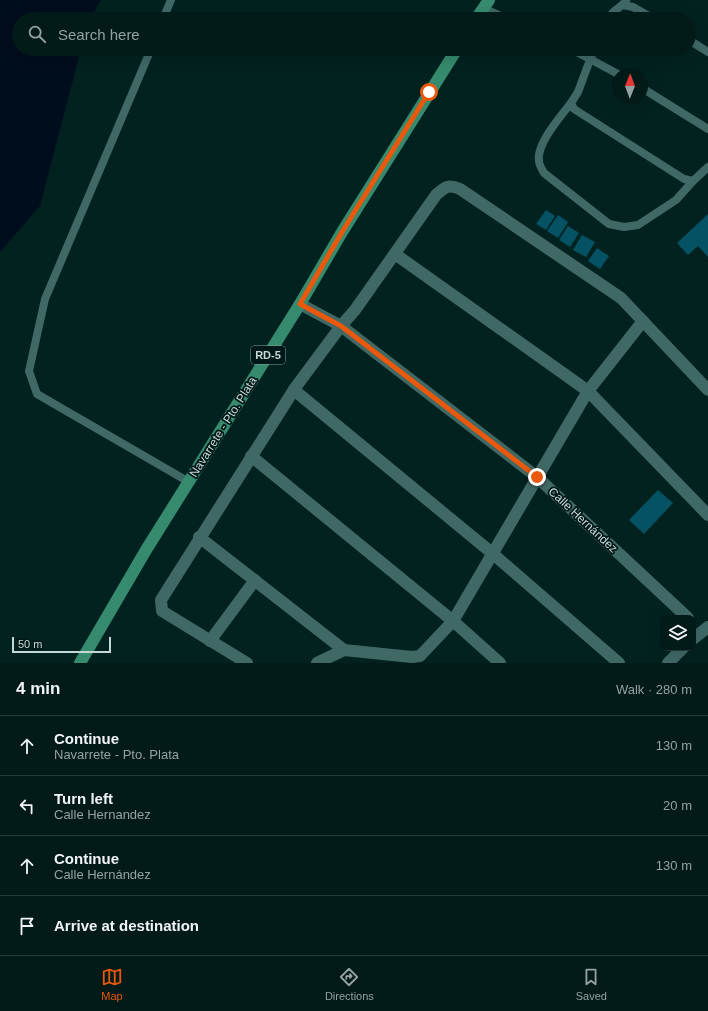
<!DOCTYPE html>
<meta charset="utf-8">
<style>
:root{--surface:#021a18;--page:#102725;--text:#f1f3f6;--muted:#96a1a2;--line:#233837;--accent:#ea580c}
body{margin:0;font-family:Arial,sans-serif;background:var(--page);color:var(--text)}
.controls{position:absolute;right:12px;bottom:12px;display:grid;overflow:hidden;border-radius:8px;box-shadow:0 4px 16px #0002}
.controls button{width:36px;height:36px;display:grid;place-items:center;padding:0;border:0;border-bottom:1px solid var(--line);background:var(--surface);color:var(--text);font:20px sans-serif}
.compass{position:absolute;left:612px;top:68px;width:36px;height:36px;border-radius:50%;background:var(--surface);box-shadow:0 4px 16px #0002;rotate:1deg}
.scale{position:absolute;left:12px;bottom:10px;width:99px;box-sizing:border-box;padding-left:4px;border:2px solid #c4d9d7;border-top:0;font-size:11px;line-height:14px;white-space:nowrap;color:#c4d9d7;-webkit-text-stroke:3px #001817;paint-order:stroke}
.stop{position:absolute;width:12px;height:12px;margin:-9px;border:3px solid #ea580c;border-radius:50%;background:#fff}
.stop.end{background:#ea580c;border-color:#fff;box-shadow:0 1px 4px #0008}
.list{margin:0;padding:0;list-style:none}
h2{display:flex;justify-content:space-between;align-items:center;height:52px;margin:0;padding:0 16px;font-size:17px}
h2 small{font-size:13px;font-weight:400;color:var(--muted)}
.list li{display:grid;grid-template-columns:26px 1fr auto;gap:12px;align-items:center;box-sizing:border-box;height:60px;padding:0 16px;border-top:1px solid var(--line)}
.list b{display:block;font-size:15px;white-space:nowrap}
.list p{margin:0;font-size:13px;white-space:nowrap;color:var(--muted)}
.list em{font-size:13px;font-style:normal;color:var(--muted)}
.icon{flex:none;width:22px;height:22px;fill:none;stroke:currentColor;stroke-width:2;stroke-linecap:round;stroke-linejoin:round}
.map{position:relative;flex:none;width:708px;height:663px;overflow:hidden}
.search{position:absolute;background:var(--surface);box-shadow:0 4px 16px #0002;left:12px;right:12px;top:12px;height:44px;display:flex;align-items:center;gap:10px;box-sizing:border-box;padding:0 14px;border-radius:22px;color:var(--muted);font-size:15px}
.sheet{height:292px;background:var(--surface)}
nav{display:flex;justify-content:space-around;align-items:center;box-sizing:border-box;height:56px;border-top:1px solid var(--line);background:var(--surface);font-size:11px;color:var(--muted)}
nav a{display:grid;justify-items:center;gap:2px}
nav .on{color:var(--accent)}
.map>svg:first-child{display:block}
.water{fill:#000d1d}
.building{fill:#045263}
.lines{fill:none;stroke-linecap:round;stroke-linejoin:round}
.lane{stroke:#406966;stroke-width:8}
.street{stroke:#406966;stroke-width:12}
.primary{stroke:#368b6e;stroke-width:12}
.route{stroke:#ea580c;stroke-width:5}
.labels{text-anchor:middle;stroke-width:3.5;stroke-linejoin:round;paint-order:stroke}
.shield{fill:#001817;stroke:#899f9d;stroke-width:1}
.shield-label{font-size:11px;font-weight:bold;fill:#c4d9d7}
.street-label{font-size:12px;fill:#c4d9d7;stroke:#001817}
</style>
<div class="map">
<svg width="708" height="663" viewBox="0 0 708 663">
<rect width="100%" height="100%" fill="#022220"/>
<polygon class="water" points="0,0 101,0 90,19 19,19 19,49 81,49 40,206 0,252"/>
<g class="building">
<polygon points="546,210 555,216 546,230 536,224"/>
<polygon points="708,214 708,257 698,246 688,255 677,243"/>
<polygon points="558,215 568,222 558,238 547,231"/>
<polygon points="568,226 579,233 570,247 559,240"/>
<polygon points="582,235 595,242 586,257 573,250"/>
<polygon points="597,248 609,256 600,269 588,261"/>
<polygon points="658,490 673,503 644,534 629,520"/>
</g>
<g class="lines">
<g class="lane">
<polyline points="623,5 633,7 654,19"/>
<polyline points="483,8 507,19"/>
<polyline points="163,19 171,0"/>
<path d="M608,19C614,8 620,9 626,1"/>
<polyline points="689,40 708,52"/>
<polyline points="151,49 45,299 29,371 37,394 189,482"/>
<polyline points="571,49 618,74"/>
<polyline points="594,49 578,92 571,103 574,109 684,179 693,181 708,167"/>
<polyline points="642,88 708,129"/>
<path d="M571,103C561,116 536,144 539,161C539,165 542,169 544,173L609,224L624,227L638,225L676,200L693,181"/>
</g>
<g class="street">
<polyline points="395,254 588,391 708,515"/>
<polyline points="300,304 341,326 537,477 688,618"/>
<polyline points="294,390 492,553 619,663"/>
<polyline points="251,456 453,621 500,663"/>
<polyline points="199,537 344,650 412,657 420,656 453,621 588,391 643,321"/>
<polyline points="693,639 708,627"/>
<polyline points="210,641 255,580"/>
<path d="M247,663L162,611L161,600L295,388L341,326L355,310L436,195C445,187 448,184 460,189L621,298L708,390"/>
<polyline points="317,663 344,650"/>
<polyline points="668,663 683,648"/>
</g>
<g class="primary">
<polyline points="476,19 489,0"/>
<polyline points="80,663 146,550 300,304 342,232 457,49"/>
</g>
</g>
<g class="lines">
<polyline class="route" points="429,92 342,232 300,304 341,326 537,477"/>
</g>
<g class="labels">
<rect class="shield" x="251" y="346" width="34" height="18" rx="3"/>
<g class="shield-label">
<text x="268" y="359">RD-5</text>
</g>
<g class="street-label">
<text transform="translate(223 427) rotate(-58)" y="4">Navarrete - Pto. Plata</text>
<text transform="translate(583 520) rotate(43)" y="4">Calle Hernández</text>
</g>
</g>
</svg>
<div class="controls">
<button><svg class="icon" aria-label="layers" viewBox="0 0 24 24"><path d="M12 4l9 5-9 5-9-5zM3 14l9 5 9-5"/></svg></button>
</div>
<svg class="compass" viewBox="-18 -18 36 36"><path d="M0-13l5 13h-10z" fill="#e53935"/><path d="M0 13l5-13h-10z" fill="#96a1a2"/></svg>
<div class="scale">50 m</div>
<div class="stop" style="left:429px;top:92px"></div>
<div class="stop end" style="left:537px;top:477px"></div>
<div class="search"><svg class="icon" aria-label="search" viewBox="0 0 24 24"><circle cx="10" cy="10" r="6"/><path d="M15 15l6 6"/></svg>Search here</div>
</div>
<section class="sheet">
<h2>4 min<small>Walk · 280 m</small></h2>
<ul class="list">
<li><svg class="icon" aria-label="ahead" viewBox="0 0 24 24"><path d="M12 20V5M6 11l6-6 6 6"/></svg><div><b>Continue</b><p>Navarrete - Pto. Plata</p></div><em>130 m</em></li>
<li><svg class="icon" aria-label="left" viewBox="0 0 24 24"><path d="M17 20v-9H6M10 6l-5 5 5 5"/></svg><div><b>Turn left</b><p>Calle Hernandez</p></div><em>20 m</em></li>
<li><svg class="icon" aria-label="ahead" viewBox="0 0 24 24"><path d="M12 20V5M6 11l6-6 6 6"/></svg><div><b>Continue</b><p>Calle Hernández</p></div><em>130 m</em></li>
<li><svg class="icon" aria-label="arrive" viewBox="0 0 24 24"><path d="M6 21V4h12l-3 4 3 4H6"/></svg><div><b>Arrive at destination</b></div></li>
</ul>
</section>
<nav>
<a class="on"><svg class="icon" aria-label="map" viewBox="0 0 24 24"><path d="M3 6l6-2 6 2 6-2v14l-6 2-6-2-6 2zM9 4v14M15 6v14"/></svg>Map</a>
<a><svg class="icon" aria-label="directions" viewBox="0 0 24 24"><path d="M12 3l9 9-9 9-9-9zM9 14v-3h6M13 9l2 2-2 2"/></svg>Directions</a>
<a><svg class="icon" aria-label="saved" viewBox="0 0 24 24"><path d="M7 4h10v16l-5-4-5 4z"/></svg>Saved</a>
</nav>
